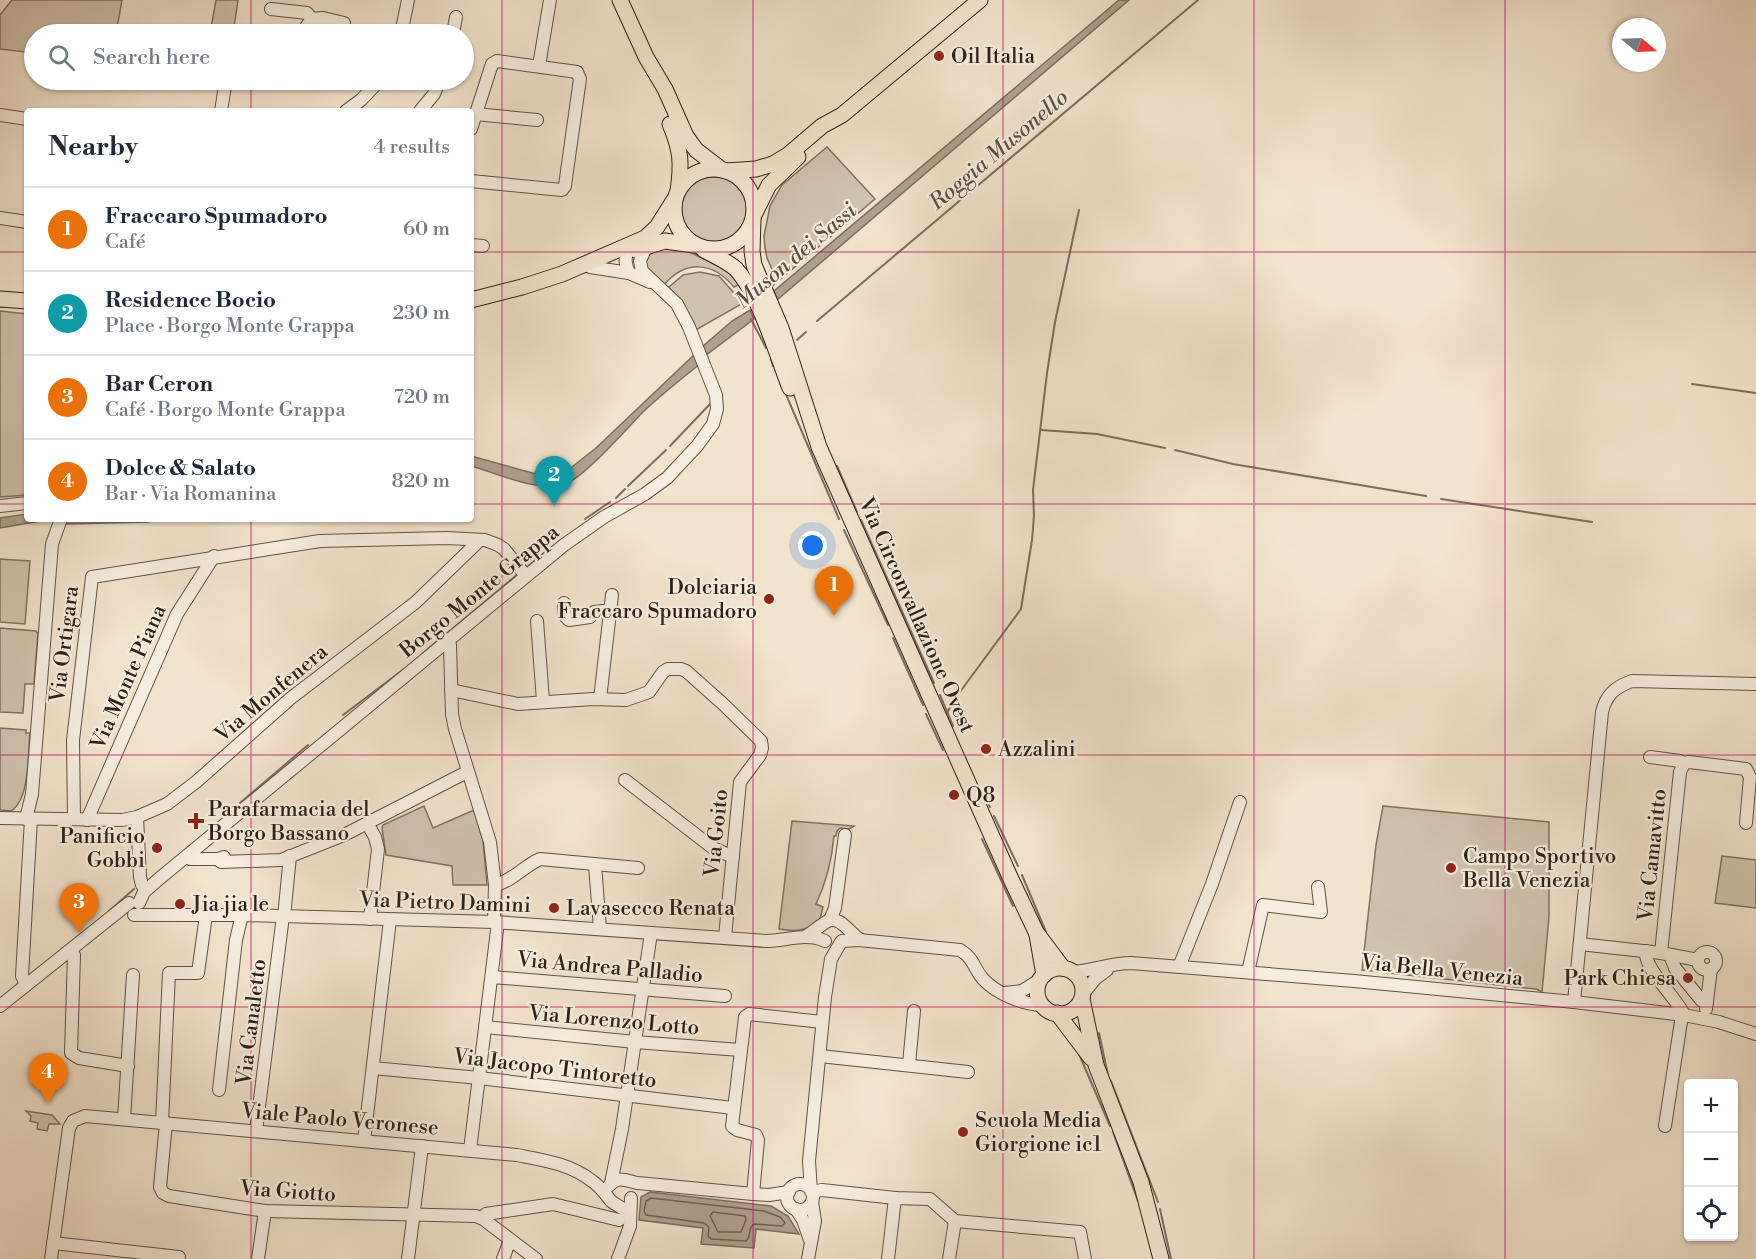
<!DOCTYPE html>
<meta charset="utf-8">
<style>
:root{--surface:#fff;--page:#f2f2f3;--text:#1f2937;--muted:#747a83;--line:#e0e1e3;--accent:#8f2418}
body{margin:0;font-family:"Libre Bodoni",serif;background:var(--page);color:var(--text)}
.controls{position:absolute;right:18px;bottom:18px;display:grid;overflow:hidden;border-radius:6px;box-shadow:0 2px 4px #0004}
.controls button{width:54px;height:54px;display:grid;place-items:center;padding:0;border:0;border-bottom:2px solid var(--line);background:var(--surface);color:var(--text);font:30px sans-serif}
.compass{position:absolute;left:1612px;top:18px;width:54px;height:54px;border-radius:50%;background:var(--surface);box-shadow:0 2px 4px #0004;rotate:109deg}
.you{position:absolute;left:813px;top:546px;width:21px;height:21px;margin:-15px;border:4px solid #fff;border-radius:50%;background:#1a73e8;box-shadow:0 0 0 9px #1a73e833}
.badge{display:grid;place-items:center;width:39px;height:39px;border-radius:50%;background:var(--accent);color:#fff;font-size:20px;font-weight:700}
.pin{position:absolute;translate:-50% -50px;filter:drop-shadow(0 2px 3px #0008)}
.pin::after{content:'';position:absolute;top:32px;width:21px;height:18px;background:inherit;clip-path:polygon(0 0,100% 0,50% 100%)}
.list{margin:0;padding:0;list-style:none}
h2{display:flex;justify-content:space-between;align-items:center;height:78px;margin:0;padding:0 24px;font-size:26px}
h2 small{font-size:20px;font-weight:400;color:var(--muted)}
.list li{display:grid;grid-template-columns:39px 1fr auto;gap:18px;align-items:center;box-sizing:border-box;height:84px;padding:0 24px;border-top:2px solid var(--line)}
.list b{display:block;font-size:22px;white-space:nowrap}
.list p{margin:0;font-size:20px;white-space:nowrap;color:var(--muted)}
.list em{font-size:20px;font-style:normal;color:var(--muted)}
.icon{flex:none;width:33px;height:33px;fill:none;stroke:currentColor;stroke-width:2;stroke-linecap:round;stroke-linejoin:round}
.map{position:relative;flex:none;width:1756px;height:1259px;overflow:hidden}
.search{position:absolute;background:var(--surface);box-shadow:0 2px 4px #0004;left:24px;top:24px;width:450px;height:66px;display:flex;align-items:center;gap:15px;box-sizing:border-box;padding:0 21px;border-radius:33px;color:var(--muted);font-size:22px}
.panel{position:absolute;background:var(--surface);box-shadow:0 2px 4px #0004;left:24px;top:108px;width:450px;height:414px;border-radius:6px}
.map>svg:first-child{display:block}
.green{fill:#d0c2ad;stroke:#7e7262;stroke-width:1.5}
.water{fill:#afa18e;stroke:#7b6e5e;stroke-width:1.5}
.lines{fill:none;stroke-linecap:round;stroke-linejoin:round}
.shore{stroke:#6e6152;stroke-width:1.5}
.stream{stroke:#7b6e5e;stroke-width:2}
.minor-casing{stroke:#5e5244;stroke-width:14}
.major-casing{stroke:#2c2117;stroke-width:17}
.minor{stroke:#f7edde;stroke-width:12}
.major{stroke:#f2e3cc;stroke-width:15}
.grid{fill:none;stroke:#c2185b;stroke-width:1.5;stroke-opacity:0.55}
.poi-dot{fill:#8f2418;stroke:#f7edde;stroke-width:2}
.labels{text-anchor:middle;stroke-width:4.5;stroke-linejoin:round;paint-order:stroke}
.poi-label{font-size:21px;fill:#2c2117;stroke:#f7edde;text-anchor:start}
.street-label{font-size:21px;fill:#2c2117;stroke:#f7edde}
.water-label{font-size:22px;font-style:italic;fill:#5a4e41;stroke:#f7edde}
</style>
<div class="map">
<svg width="1756" height="1259" viewBox="0 0 1756 1259">
<rect width="100%" height="100%" fill="#f2e3cc"/>
<filter id="stains"><feTurbulence type="fractalNoise" baseFrequency=".00333" numOctaves="4"/><feColorMatrix values="0 0 0 0 .2 0 0 0 0 .09 0 0 0 0 .02 0 0 0 .5 -.17"/></filter>
<radialGradient id="worn" r=".72"><stop offset=".6" stop-color="#630" stop-opacity="0"/><stop offset="1" stop-color="#630" stop-opacity=".3"/></radialGradient>
<g class="green">
<polygon points="12,0 122,0 116,34 34,34 34,53 0,49 0,15"/>
<polygon points="216,0 238,0 233,34 210,34"/>
<polygon points="827,147 875,199 770,288 766,280 775,276 767,258 765,248 764,236 770,206 782,185"/>
<circle cx="714" cy="210" r="33"/>
<path d="M654,247L681,248L725,269L740,284L734,287C713,262 686,259 664,285L647,273L644,263Z"/>
<polygon points="700,272 719,276 734,293 740,290 745,302 694,331 668,288 683,275"/>
<polygon points="0,311 27,314 27,495 0,497"/>
<polygon points="0,559 30,561 25,624 0,622"/>
<polygon points="0,628 36,631 38,634 34,684 25,684 23,713 0,712"/>
<path d="M0,728L26,730V733H30C28,754 30,799 11,811L0,810Z"/>
<polygon points="424,806 433,828 474,810 483,841 487,885 453,885 452,866 386,855 382,828 383,825"/>
<polygon points="1383,806 1549,822 1549,917 1542,992 1536,989 1362,970 1376,845"/>
<path d="M792,821L854,826L849,829L840,828L837,831L836,836H834C832,859 826,883 816,904L823,907L820,919C808,931 795,932 779,929Z"/>
<polygon points="1722,856 1756,860 1756,908 1715,903"/>
<polygon points="26,1111 52,1115 60,1124 49,1124 47,1131 37,1129 38,1123 30,1121 31,1116"/>
</g>
<g class="water">
<polygon points="1119,0 1129,0 777,300 774,291"/>
<polygon points="750,310 754,319 706,355 702,347 732,321"/>
<path d="M696,353L700,364C681,379 661,395 643,412C628,427 582,480 565,484C533,492 501,474 471,466V456L536,474L568,470L596,448Z"/>
<polygon points="27,514 27,519 52,519 0,528 0,518"/>
<polygon points="67,519 161,519 148,522 65,524"/>
<polygon points="650,1192 771,1206 788,1216 799,1234 756,1229 754,1248 701,1244 703,1228 639,1220 641,1197"/>
</g>
<g class="lines">
<g class="shore">
<path d="M651,1198L764,1211L780,1217L785,1223L782,1226L754,1224C747,1228 752,1237 746,1241L711,1239L708,1236L709,1227L704,1223L646,1215L644,1211L646,1201Z"/>
<polygon points="713,1212 745,1216 746,1220 741,1232 718,1232 710,1216"/>
</g>
<g class="stream">
<polyline points="0,307 9,307"/>
<polyline points="751,319 766,348"/>
<polyline points="817,321 1198,0"/>
<polyline points="797,340 806,332"/>
<polyline points="771,359 773,366"/>
<polyline points="1692,384 1756,393"/>
<polyline points="785,392 839,519"/>
<polyline points="1041,430 1097,434 1165,448"/>
<polyline points="670,446 711,403"/>
<polyline points="1175,450 1233,464 1426,496"/>
<polyline points="837,466 857,512"/>
<polyline points="628,486 666,450"/>
<polyline points="616,498 625,489"/>
<polyline points="1441,499 1592,522"/>
<polyline points="585,519 610,502"/>
<polyline points="861,520 934,683"/>
<polyline points="844,530 888,625"/>
<polyline points="526,568 549,549"/>
<polyline points="445,635 518,574"/>
<polyline points="893,638 923,705"/>
<polyline points="422,654 442,637"/>
<polyline points="940,695 953,726"/>
<polyline points="947,713 954,700 1021,609 1032,540 1034,516 1033,490 1047,373 1055,322 1079,210"/>
<polyline points="926,714 943,750"/>
<polyline points="343,715 404,669"/>
<polyline points="983,793 990,807"/>
<polyline points="240,803 308,745"/>
<polyline points="994,816 1018,866"/>
<polyline points="982,839 1013,906"/>
<polyline points="1022,875 1046,932"/>
<polyline points="109,911 134,889"/>
<polyline points="1099,1033 1108,1075"/>
<polyline points="1079,1054 1110,1126"/>
<polyline points="1111,1081 1158,1202"/>
<polyline points="1113,1132 1138,1201"/>
<polyline points="1160,1209 1171,1259"/>
</g>
<defs>
<g id="minor">
<polyline points="271,9 307,13 312,19"/>
<polyline points="301,34 312,19 323,18 344,23"/>
<polyline points="401,34 408,0"/>
<polyline points="453,34 456,17"/>
<polyline points="539,66 550,0"/>
<polyline points="221,111 226,80"/>
<polyline points="346,111 361,100 380,80"/>
<polyline points="420,111 434,94 440,80"/>
<polyline points="475,114 537,120"/>
<polyline points="0,115 27,119"/>
<polyline points="471,129 490,70 492,64 497,61 577,72 580,79 567,171 565,186 562,190 471,181"/>
<polyline points="0,218 27,222"/>
<polyline points="471,245 483,246"/>
<polyline points="590,267 629,273 650,282"/>
<path d="M629,273C625,264 624,257 629,249L639,245"/>
<polyline points="0,506 27,503"/>
<polyline points="564,603 565,616 569,620 590,617 594,612 612,610"/>
<polyline points="537,621 543,701"/>
<polyline points="448,641 450,645 452,714 455,729 490,842 495,885 494,922"/>
<polyline points="451,690 518,704 593,699 626,700 649,692 663,672 668,669 681,669 686,671 722,703 761,741 762,748 760,755 740,782 725,937"/>
<polyline points="600,699 612,595"/>
<polyline points="1650,757 1680,761 1684,763"/>
<polyline points="625,780 713,848 733,857"/>
<polyline points="137,817 140,877 142,885 147,889"/>
<polyline points="0,818 122,820 137,817 167,804 196,782 291,698 416,602 480,540"/>
<polyline points="26,819 32,794 52,544 61,519"/>
<polyline points="74,819 73,740 92,577 320,541 447,538 485,540 498,545 504,549 526,576"/>
<polyline points="87,820 177,614 214,556"/>
<polyline points="367,823 375,837 378,849 370,919"/>
<polyline points="188,856 190,859 218,859 224,857"/>
<polyline points="218,859 221,862 281,860 344,835 467,772"/>
<polyline points="595,865 600,929"/>
<path d="M495,885C511,882 524,866 540,859L638,868"/>
<polyline points="139,903 144,892 160,878 564,545 604,517 645,494 667,478 697,446 713,424 717,409 716,395 689,327 677,304 642,271 640,261 646,247"/>
<path d="M134,915H242L494,922L766,941C786,941 806,932 825,941"/>
<polyline points="284,917 290,856"/>
<polyline points="830,920 835,908 845,835"/>
<path d="M806,936C814,932 820,925 828,921C840,915 851,935 861,940"/>
<path d="M842,941L859,940L960,950C975,959 973,968 983,979C997,994 1022,1004 1042,1005"/>
<polyline points="1580,944 1661,953 1698,960"/>
<polyline points="71,951 74,955 71,1053 79,1058 128,1066"/>
<path d="M1646,951C1643,968 1677,998 1684,1015"/>
<circle cx="1707" cy="961" r="9"/>
<polyline points="1661,953 1680,772 1684,763 1689,762 1746,769 1750,777 1746,823"/>
<polyline points="1672,955 1671,958 1675,968 1702,1001 1707,1002"/>
<polyline points="1179,967 1212,884 1240,802"/>
<path d="M1074,972C1093,970 1112,963 1131,963L1354,981L1574,1002L1684,1015L1719,1022L1756,1034"/>
<polyline points="1248,972 1263,905 1321,912 1318,887"/>
<polyline points="492,977 725,996"/>
<polyline points="26,985 22,976 31,819"/>
<polyline points="1004,993 1022,991 1041,979"/>
<polyline points="1082,995 1095,979 1107,970"/>
<path d="M1574,1002L1602,712C1606,695 1615,687 1632,681L1756,684"/>
<polyline points="0,1006 129,903"/>
<polyline points="1706,1009 1711,969"/>
<polyline points="485,1027 635,1042 740,1050"/>
<polyline points="820,1056 968,1072"/>
<polyline points="909,1064 914,1011"/>
<polyline points="373,1068 479,1078 733,1108"/>
<polyline points="219,1090 236,940 242,915"/>
<polyline points="124,1119 133,975"/>
<polyline points="162,1123 169,973 198,973 206,915"/>
<polyline points="166,1123 160,1187 163,1193 169,1196 265,1211 476,1216 483,1219 536,1259"/>
<polyline points="1665,1126 1682,1015"/>
<polyline points="256,1131 283,916"/>
<polyline points="364,1141 390,920"/>
<polyline points="470,1150 498,922"/>
<polyline points="611,1183 622,1129 651,933"/>
<circle cx="800" cy="1197" r="13"/>
<path d="M609,1186C617,1175 627,1181 638,1183L753,1194L769,1195L789,1192"/>
<polyline points="811,1191 809,1161 825,997 831,959 841,942"/>
<polyline points="812,1192 822,1190 895,1198 930,1199 955,1221 1080,1232 1085,1259"/>
<polyline points="753,1194 758,1140 756,1135 737,1130 732,1126 745,1017 749,1014 822,1022"/>
<polyline points="796,1209 803,1220 810,1240"/>
<polyline points="482,1218 486,1214 553,1204 619,1220"/>
<polyline points="53,1243 179,1257"/>
<path d="M51,1259L69,1128L73,1121L85,1116L517,1155C543,1160 571,1164 592,1181C600,1186 605,1194 611,1201C617,1206 624,1208 630,1215"/>
<polyline points="258,1259 265,1211"/>
<polyline points="408,1259 422,1146"/>
<polyline points="503,1259 510,1240"/>
<polyline points="618,1259 630,1226 631,1198"/>
<polyline points="808,1259 815,1221 812,1202"/>
<polyline points="888,1259 895,1198"/>
<polyline points="949,1259 955,1221"/>
</g>
<g id="major">
<polyline points="620,0 646,57 665,89 686,136 696,150 722,170"/>
<path d="M670,124C681,150 682,163 678,191"/>
<circle cx="714" cy="209" r="40"/>
<polyline points="726,171 756,169 773,164 788,155 822,126 842,115 980,0"/>
<polyline points="755,213 769,185 798,157"/>
<polyline points="753,219 752,251 754,265 781,328 819,447 1010,877 1036,932 1063,968"/>
<polyline points="636,250 665,241 694,245"/>
<path d="M704,250C715,256 727,261 736,269C759,294 777,355 790,388"/>
<polyline points="0,299 27,301"/>
<polyline points="471,300 522,287 562,274 645,238 657,227 674,200"/>
<polyline points="1037,935 1044,975"/>
<circle cx="1060" cy="991" r="23"/>
<polyline points="1082,999 1096,1065 1141,1182 1161,1259"/>
<polyline points="1057,1013 1091,1058"/>
</g>
</defs>
<use href="#minor" class="minor-casing"/>
<use href="#major" class="major-casing"/>
<use href="#minor" class="minor"/>
<use href="#major" class="major"/>
</g>
<path class="grid" d="M251,0V34M502,0V1259M753,0V1259M1003,0V1259M1254,0V1259M1505,0V1259M251,80V111M0,252H27M471,252H1756M0,504H27M471,504H1756M251,519V1259M0,755H1756M0,1007H1756"/>
<g class="poi-dot">
<circle cx="939" cy="56" r="6"/>
<circle cx="769" cy="599" r="6"/>
<circle cx="986" cy="749" r="6"/>
<circle cx="954" cy="795" r="6"/>
<path d="M193 812h6v6h6v6h-6v6h-6v-6h-6v-6h6z"/>
<circle cx="157" cy="848" r="6"/>
<circle cx="1451" cy="868" r="6"/>
<circle cx="180" cy="904" r="6"/>
<circle cx="554" cy="908" r="6"/>
<circle cx="1688" cy="978" r="6"/>
<circle cx="963" cy="1132" r="6"/>
</g>
<g class="labels">
<g class="poi-label">
<text x="951" y="63">Oil Italia</text>
<text x="757" y="594" text-anchor="end">Dolciaria<tspan x="757" dy="24">Fraccaro Spumadoro</tspan></text>
<text x="998" y="756">Azzalini</text>
<text x="966" y="802">Q8</text>
<text x="208" y="816">Parafarmacia del<tspan x="208" dy="24">Borgo Bassano</tspan></text>
<text x="145" y="843" text-anchor="end">Panificio<tspan x="145" dy="24">Gobbi</tspan></text>
<text x="1463" y="863">Campo Sportivo<tspan x="1463" dy="24">Bella Venezia</tspan></text>
<text x="192" y="911">Jia jia le</text>
<text x="566" y="915">Lavasecco Renata</text>
<text x="1676" y="985" text-anchor="end">Park Chiesa</text>
<text x="975" y="1127">Scuola Media<tspan x="975" dy="24">Giorgione ic1</tspan></text>
</g>
<g class="street-label">
<text transform="translate(479 591) rotate(-39)" y="7">Borgo Monte Grappa</text>
<text transform="translate(917 615) rotate(66)" y="7">Via Circonvallazione Ovest</text>
<text transform="translate(64 644) rotate(-83)" y="7">Via Ortigara</text>
<text transform="translate(128 677) rotate(-66)" y="7">Via Monte Piana</text>
<text transform="translate(271 693) rotate(-40)" y="7">Via Monfenera</text>
<text transform="translate(716 833) rotate(-84)" y="7">Via Goito</text>
<text transform="translate(1652 855) rotate(-84)" y="7">Via Camavitto</text>
<text transform="translate(445 902) rotate(2)" y="7">Via Pietro Damini</text>
<text transform="translate(610 967) rotate(5)" y="7">Via Andrea Palladio</text>
<text transform="translate(1442 970) rotate(6)" y="7">Via Bella Venezia</text>
<text transform="translate(614 1020) rotate(5)" y="7">Via Lorenzo Lotto</text>
<text transform="translate(251 1022) rotate(-83)" y="7">Via Canaletto</text>
<text transform="translate(555 1068) rotate(7)" y="7">Via Jacopo Tintoretto</text>
<text transform="translate(340 1119) rotate(5)" y="7">Viale Paolo Veronese</text>
<text transform="translate(288 1191) rotate(4)" y="7">Via Giotto</text>
</g>
<g class="water-label">
<text transform="translate(998 149) rotate(-40)" y="8">Roggia Musonello</text>
<text transform="translate(795 255) rotate(-40)" y="8">Muson dei Sassi</text>
</g>
</g>
<rect width="100%" height="100%" filter="url(#stains)"/>
<rect width="100%" height="100%" fill="url(#worn)"/>
</svg>
<div class="controls">
<button>+</button>
<button>−</button>
<button><svg class="icon" aria-label="locate" viewBox="0 0 24 24"><circle cx="12" cy="12" r="6"/><path d="M12 2v4M12 18v4M2 12h4M18 12h4"/></svg></button>
</div>
<svg class="compass" viewBox="-18 -18 36 36"><path d="M0-13l5 13h-10z" fill="#e53935"/><path d="M0 13l5-13h-10z" fill="#747a83"/></svg>
<div class="you"></div>
<div class="pin badge" style="left:834px;top:616px;background:#e8710a">1</div>
<div class="pin badge" style="left:554px;top:506px;background:#0f9aa8">2</div>
<div class="pin badge" style="left:79px;top:933px;background:#e8710a">3</div>
<div class="pin badge" style="left:48px;top:1103px;background:#e8710a">4</div>
<div class="search"><svg class="icon" aria-label="search" viewBox="0 0 24 24"><circle cx="10" cy="10" r="6"/><path d="M15 15l6 6"/></svg>Search here</div>
<section class="panel">
<h2>Nearby<small>4 results</small></h2>
<ul class="list">
<li><span class="badge" style="background:#e8710a">1</span><div><b>Fraccaro Spumadoro</b><p>Café</p></div><em>60 m</em></li>
<li><span class="badge" style="background:#0f9aa8">2</span><div><b>Residence Bocio</b><p>Place · Borgo Monte Grappa</p></div><em>230 m</em></li>
<li><span class="badge" style="background:#e8710a">3</span><div><b>Bar Ceron</b><p>Café · Borgo Monte Grappa</p></div><em>720 m</em></li>
<li><span class="badge" style="background:#e8710a">4</span><div><b>Dolce &amp; Salato</b><p>Bar · Via Romanina</p></div><em>820 m</em></li>
</ul>
</section>
</div>
